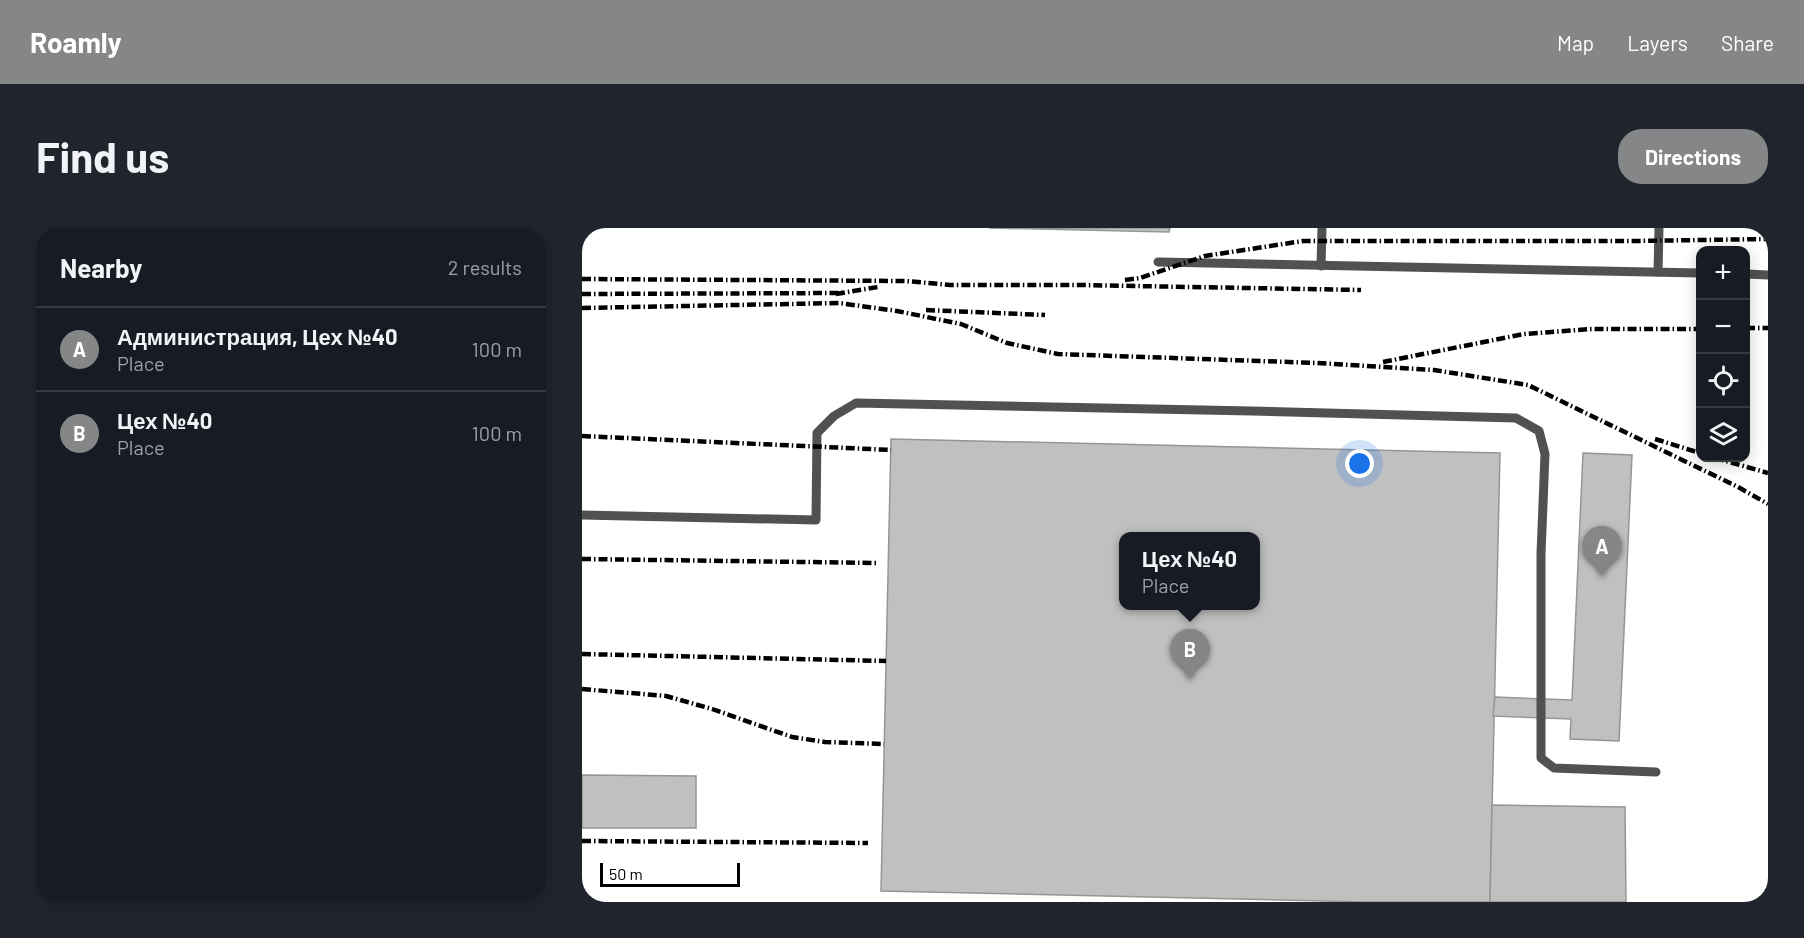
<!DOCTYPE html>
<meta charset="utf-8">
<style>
:root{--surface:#171b24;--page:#20242c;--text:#f1f3f6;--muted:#9ea1a6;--line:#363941;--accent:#858687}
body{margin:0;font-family:Barlow,sans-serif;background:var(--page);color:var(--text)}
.controls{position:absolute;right:18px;top:18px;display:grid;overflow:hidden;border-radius:12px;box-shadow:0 3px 15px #0003}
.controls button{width:54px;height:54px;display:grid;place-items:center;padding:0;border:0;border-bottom:2px solid var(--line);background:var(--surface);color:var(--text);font:30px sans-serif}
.scale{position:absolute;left:18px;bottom:15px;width:140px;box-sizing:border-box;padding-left:6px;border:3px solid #000;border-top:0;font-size:16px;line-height:21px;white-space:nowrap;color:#000;-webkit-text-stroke:4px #fff;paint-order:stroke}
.you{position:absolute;left:778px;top:236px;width:21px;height:21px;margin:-15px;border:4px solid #fff;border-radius:50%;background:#1a73e8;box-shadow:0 0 0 9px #1a73e833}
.badge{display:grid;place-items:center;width:39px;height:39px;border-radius:50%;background:var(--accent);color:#fff;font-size:20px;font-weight:700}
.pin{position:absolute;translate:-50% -50px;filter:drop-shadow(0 2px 3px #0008)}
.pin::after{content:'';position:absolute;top:32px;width:21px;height:18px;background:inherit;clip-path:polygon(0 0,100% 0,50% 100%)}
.popup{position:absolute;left:537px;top:304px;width:141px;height:78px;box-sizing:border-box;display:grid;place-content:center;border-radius:12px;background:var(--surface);filter:drop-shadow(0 2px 4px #0005);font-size:20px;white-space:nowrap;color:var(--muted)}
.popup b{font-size:22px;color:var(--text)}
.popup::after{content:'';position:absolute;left:50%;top:100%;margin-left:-12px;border:12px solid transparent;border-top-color:var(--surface)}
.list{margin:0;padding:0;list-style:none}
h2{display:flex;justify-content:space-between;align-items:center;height:78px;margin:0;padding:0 24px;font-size:26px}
h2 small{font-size:20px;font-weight:400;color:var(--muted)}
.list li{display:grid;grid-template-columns:39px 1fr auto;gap:18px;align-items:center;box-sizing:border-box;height:84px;padding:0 24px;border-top:2px solid var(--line)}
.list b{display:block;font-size:22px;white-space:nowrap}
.list p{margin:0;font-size:20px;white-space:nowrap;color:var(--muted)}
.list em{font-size:20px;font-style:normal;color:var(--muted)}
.icon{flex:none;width:33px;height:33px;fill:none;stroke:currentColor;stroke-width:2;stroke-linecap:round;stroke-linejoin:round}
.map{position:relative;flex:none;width:1186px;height:674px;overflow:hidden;border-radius:24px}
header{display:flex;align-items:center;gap:36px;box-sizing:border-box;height:84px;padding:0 30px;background:var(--accent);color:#fff}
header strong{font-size:28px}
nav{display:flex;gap:33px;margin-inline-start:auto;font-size:21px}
.intro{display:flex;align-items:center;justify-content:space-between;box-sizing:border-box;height:144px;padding:0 36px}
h1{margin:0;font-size:42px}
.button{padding:15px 27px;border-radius:24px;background:var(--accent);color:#fff;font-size:21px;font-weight:700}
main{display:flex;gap:36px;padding:0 36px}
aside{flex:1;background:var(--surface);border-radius:24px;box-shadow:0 3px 15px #0003}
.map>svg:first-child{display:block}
.building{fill:#c0c0c0;stroke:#959595;stroke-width:1.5;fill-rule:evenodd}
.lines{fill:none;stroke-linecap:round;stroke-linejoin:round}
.service{stroke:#515151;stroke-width:9}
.rail{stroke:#000;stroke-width:4.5;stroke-dasharray:9 3 1.5 3;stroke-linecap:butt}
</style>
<header>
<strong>Roamly</strong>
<nav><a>Map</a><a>Layers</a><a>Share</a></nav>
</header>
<div class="intro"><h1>Find us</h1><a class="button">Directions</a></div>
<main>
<aside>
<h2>Nearby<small>2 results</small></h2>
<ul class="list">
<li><span class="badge">A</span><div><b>Администрация, Цех №40</b><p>Place</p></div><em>100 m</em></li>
<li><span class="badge">B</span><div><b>Цех №40</b><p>Place</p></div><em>100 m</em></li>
</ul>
</aside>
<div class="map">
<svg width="1186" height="674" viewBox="0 0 1186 674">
<rect width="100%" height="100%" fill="#fff"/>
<g class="building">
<polygon points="407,0 588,0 587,4"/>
<path d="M309,211L918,225L908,674H784L299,663ZM542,308H674V378H542Z"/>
<polygon points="1001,225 1050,227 1037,513 988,511 989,491 911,488 913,469 990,472"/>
<polygon points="0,547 114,548 114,600 0,600"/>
<polygon points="910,577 1043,579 1044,674 908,674"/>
</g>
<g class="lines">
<g class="service">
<polyline points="576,34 1118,45"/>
<polyline points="739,38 740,0"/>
<polyline points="1076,44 1077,0"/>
<polyline points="1164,46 1186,47"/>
<polyline points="0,287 234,292 235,205 252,188 274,175 670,183 934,190 957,203 963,226 959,326 959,530 972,540 1074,544"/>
</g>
<g class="rail">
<polyline points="0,51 324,53 368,57 497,57 779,62"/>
<polyline points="543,52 558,50 623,28 721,13 1053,13 1186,11"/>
<polyline points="0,66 261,65"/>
<polyline points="254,66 296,59"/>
<polyline points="0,80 257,75 315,83 379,96 425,115 476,126 735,135 852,142 946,157 1156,259 1186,276"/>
<polyline points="344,82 463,87"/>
<polyline points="1164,100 1186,100"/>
<polyline points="801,134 942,106 1010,101 1118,101"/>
<polyline points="0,208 309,222"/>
<polyline points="1073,211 1118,225"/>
<polyline points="1133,230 1186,245"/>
<polyline points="0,331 297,335"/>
<polyline points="0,426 304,433"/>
<polyline points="0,461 84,468 130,481 210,509 243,514 302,516"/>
<polyline points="0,613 286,615"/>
</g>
</g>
</svg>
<div class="controls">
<button>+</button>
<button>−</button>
<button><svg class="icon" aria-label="locate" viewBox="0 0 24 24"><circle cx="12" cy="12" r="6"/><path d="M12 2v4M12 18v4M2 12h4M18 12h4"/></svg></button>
<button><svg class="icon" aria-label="layers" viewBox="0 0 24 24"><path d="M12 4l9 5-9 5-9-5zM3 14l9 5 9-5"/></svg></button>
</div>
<div class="scale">50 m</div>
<div class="you"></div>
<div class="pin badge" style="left:1020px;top:348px">A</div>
<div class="pin badge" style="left:608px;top:451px">B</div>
<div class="popup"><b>Цех №40</b>Place</div>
</div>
</main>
